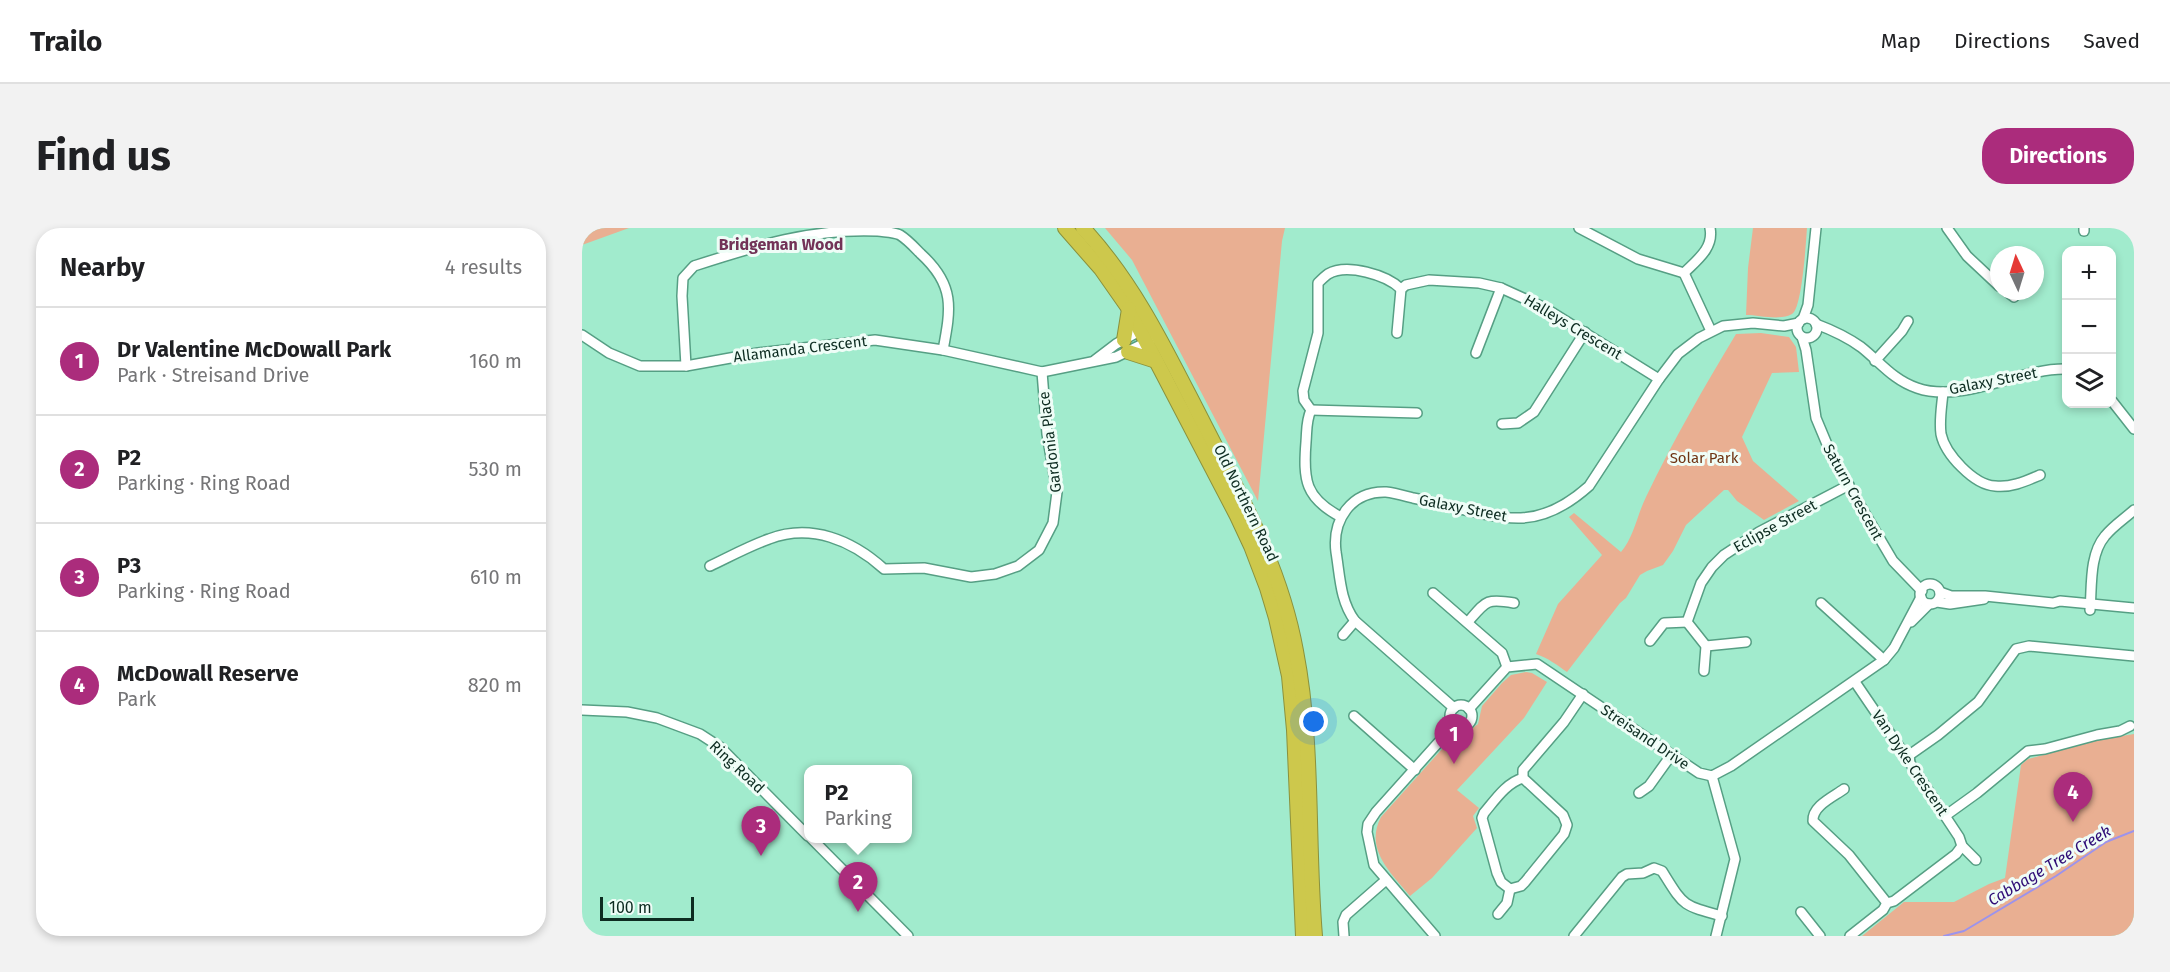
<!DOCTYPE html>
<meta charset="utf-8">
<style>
:root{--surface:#fff;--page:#f2f2f2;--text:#202124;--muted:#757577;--line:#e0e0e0;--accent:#ab2c7c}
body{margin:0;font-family:"Fira Sans",sans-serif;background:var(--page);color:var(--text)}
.controls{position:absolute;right:18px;top:18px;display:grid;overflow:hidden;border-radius:12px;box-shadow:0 3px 9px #0003}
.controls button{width:54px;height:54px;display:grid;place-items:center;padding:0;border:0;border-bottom:2px solid var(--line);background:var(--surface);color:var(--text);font:30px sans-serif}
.compass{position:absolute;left:1408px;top:18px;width:54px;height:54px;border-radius:50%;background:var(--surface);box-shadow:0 3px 9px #0003;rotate:356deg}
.scale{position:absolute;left:18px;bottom:15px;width:94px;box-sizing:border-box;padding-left:6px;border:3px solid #0d2c21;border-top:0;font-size:16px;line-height:21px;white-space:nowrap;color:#0d2c21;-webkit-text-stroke:4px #effdf7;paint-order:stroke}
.you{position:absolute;left:732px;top:494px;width:21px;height:21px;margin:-15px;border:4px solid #fff;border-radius:50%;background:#1a73e8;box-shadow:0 0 0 9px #1a73e833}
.badge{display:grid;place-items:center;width:39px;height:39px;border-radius:50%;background:var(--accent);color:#fff;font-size:20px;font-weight:700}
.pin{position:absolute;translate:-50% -50px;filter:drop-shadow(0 2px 3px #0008)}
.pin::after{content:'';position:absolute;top:32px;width:21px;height:18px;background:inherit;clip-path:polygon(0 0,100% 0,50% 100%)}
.popup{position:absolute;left:222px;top:537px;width:108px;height:78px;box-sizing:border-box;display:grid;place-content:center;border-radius:12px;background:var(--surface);filter:drop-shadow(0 2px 4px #0005);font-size:20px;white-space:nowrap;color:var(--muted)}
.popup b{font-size:22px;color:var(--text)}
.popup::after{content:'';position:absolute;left:50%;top:100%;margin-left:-12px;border:12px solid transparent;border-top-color:var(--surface)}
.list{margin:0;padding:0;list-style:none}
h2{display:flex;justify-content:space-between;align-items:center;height:78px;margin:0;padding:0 24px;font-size:26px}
h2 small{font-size:20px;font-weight:400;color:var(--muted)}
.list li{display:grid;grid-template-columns:39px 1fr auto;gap:18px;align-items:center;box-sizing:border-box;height:108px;padding:0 24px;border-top:2px solid var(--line)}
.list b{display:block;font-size:22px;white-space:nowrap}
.list p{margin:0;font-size:20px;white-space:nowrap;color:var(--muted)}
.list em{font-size:20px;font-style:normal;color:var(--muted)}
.icon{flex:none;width:33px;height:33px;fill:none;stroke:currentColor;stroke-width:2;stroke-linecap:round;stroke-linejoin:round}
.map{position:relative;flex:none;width:1552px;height:708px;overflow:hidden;border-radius:24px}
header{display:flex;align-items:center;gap:36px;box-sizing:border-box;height:84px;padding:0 30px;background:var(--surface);border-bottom:2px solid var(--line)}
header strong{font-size:28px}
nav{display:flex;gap:33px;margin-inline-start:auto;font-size:21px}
.intro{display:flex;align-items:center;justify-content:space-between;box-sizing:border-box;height:144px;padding:0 36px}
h1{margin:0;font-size:42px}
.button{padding:15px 27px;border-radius:24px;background:var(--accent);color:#fff;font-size:21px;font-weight:700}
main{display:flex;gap:36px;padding:0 36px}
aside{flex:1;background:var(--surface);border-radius:24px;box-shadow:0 3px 9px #0003}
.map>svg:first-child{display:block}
.green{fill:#e9af92}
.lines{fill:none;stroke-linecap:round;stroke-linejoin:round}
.stream{stroke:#9c93ec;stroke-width:2}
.minor-casing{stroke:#569f84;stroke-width:12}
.highway-casing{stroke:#8a913d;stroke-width:16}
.minor{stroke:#fff;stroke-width:9}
.highway{stroke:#cdc84c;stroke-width:14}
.labels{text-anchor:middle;stroke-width:6;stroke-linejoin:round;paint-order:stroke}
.street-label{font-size:15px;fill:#0d2c21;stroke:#effdf7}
.park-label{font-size:15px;fill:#6f3413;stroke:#effdf7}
.neighbourhood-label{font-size:16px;font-weight:bold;fill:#723357;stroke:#effdf7}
.water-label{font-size:16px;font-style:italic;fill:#2f0d76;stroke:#effdf7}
</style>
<header>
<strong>Trailo</strong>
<nav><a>Map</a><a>Directions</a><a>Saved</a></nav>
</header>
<div class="intro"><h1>Find us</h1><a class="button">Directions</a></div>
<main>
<aside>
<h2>Nearby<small>4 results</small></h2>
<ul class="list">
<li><span class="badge">1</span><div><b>Dr Valentine McDowall Park</b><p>Park · Streisand Drive</p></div><em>160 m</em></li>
<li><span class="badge">2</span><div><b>P2</b><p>Parking · Ring Road</p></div><em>530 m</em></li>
<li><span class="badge">3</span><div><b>P3</b><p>Parking · Ring Road</p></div><em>610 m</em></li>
<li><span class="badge">4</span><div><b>McDowall Reserve</b><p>Park</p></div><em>820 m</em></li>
</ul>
</aside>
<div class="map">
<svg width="1552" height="708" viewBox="0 0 1552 708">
<rect width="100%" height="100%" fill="#a1ebcd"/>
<g class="green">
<polygon points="0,0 47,0 0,17"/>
<polygon points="523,0 703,0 700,13 676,273 550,32"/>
<path d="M1171,0H1225C1224,14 1220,81 1210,86C1198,93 1177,87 1164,87L1166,40Z"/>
<path d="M1179,105L1207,109L1214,119L1217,144L1190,145L1160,209L1171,233L1217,273L1182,292L1155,273L1146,262H1142L1104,297L1091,323L1081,337L1065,343L1058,347L1044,370L1038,375L985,444C975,437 966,430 954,426L976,376L1020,327L987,289L992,285L1039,324C1052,309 1055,287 1064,269C1091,213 1122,159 1154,106Z"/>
<path d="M944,444L950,445L965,454L942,490L875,562L897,580L891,588L895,600L850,650L828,668C809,645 782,621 799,589L869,511L888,502L896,496L900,478L920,455L929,447Z"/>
<polygon points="1552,506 1552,705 1550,708 1280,708 1322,674 1372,674 1407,656 1423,650 1439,537 1446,531 1521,511"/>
</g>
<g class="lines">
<g class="stream">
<polyline points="0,4 11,0"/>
<polyline points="1362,708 1382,703 1474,648 1524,614 1552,603"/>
</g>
<defs>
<g id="minor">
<polyline points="997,0 1056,31 1102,45"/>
<polyline points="1365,0 1385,28 1417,58"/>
<polyline points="1502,0 1502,3"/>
<polyline points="1102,45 1129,103"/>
<path d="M1102,45C1115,32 1132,20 1128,0"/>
<polyline points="1424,63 1432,69"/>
<circle cx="1225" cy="100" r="10"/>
<polyline points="1221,91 1226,77 1234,0"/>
<path d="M1234,96C1250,102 1265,109 1279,119C1298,134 1311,152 1335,160C1381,176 1437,140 1484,141"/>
<polyline points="815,105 819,61"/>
<polyline points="0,107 27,125 58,138 104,138 176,125 293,112 361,122 460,144 534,129 569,112"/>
<polyline points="1220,109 1224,122 1234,190 1252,233 1311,333 1340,363"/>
<polyline points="894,125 919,60"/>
<polyline points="513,132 534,116 561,101"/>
<polyline points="1293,133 1320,103 1326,93"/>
<path d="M104,138L100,68L101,50L112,38C174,18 229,0 296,3C303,4 313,4 318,7C326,12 333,20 339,26C373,57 369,80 361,122"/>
<path d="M1361,164C1360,177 1357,192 1359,206C1363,226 1392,257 1413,258C1429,260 1444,253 1458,247"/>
<polyline points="1530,173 1552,201"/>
<polyline points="729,182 835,185"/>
<polyline points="920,196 936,195 952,184 1003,104"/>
<path d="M759,289C723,270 721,252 724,214C725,202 724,193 729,182L722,172L721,163L736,105V55C739,52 743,48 746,46C765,35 805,47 819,61L824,57L847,52L897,55L919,60L963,80L1077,151"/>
<path d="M128,338C147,329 167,318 187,311C229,295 270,312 302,341L342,340L389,349L413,346L436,338L457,322L471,295L475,264L465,206L460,144"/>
<circle cx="1348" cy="366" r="10"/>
<polyline points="1358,364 1369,368 1403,368 1471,375 1478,373 1552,380"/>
<polyline points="851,365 920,425 925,439"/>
<polyline points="1355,374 1368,376 1402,371"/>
<polyline points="1239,375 1302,432"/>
<path d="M1508,382C1510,359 1507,327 1523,308C1531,298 1542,291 1552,282"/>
<path d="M886,394C904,373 904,370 932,375"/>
<polyline points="1105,394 1119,355 1130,339 1142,327 1177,304 1267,257"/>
<polyline points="1105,394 1124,418 1122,443"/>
<polyline points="1329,394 1347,376"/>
<polyline points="761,407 773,393"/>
<polyline points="1068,413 1082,395 1105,394"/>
<polyline points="1124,418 1164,414"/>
<circle cx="879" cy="488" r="11"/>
<path d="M872,480L773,393C758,373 758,348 754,324C750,292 769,263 804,264C813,265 823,268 831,270C861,276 909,291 939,290C965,289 988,275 1007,258L1077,151L1096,126L1117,110L1141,98L1171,95L1202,98L1217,95"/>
<polyline points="887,481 925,439 955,436 1117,545 1130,548 1149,538 1302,432 1312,420 1339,369"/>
<polyline points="0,482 45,484 75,490 118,506 138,519 226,608"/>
<polyline points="772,488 833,542"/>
<polyline points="1326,528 1356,507 1396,474 1434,421 1447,418 1552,428"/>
<polyline points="1130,548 1153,631 1134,708"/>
<path d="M941,550L981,587L985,597L982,606L943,654L939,658L928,661L919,654L915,645L900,590L902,585C913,572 924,555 941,550V542L982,494L1001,466"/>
<path d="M1262,561C1251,569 1230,578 1231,593L1267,627L1305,675"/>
<polyline points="1057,565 1067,558 1090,526"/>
<polyline points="1363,588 1395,565 1446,523 1463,521 1515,507 1538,503 1548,498"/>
<polyline points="229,610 326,708"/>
<polyline points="1380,618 1394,632"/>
<polyline points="1219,684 1238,708"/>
<polyline points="916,686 925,675 928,661"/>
<polyline points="762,708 761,694 764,687 804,652"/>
<polyline points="853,708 792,637 785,604 786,596 794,584 872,497"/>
<path d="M992,708L1040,649L1045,646L1061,645L1072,640L1080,643C1102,678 1099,677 1140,688"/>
<path d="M1268,708L1301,682L1305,675L1312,673L1374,626L1380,618L1377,609L1328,535C1328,529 1325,525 1320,523L1273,454"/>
</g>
<g id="highway">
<polyline points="483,0 519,41 547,81 655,288 669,318 685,360 694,390 707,448 712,502 721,708"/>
<path d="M501,0C553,56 585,124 620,192C658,267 699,339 714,423C732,516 725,613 733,708"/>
<polyline points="542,112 547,81"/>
<polyline points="546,124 574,133"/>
</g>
</defs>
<use href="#minor" class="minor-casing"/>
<use href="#highway" class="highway-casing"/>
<use href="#minor" class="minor"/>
<use href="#highway" class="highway"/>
</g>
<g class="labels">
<g class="street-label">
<text transform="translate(991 99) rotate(31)" y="5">Halleys Crescent</text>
<text transform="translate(218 121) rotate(-7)" y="5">Allamanda Crescent</text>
<text transform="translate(1411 153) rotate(-11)" y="5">Galaxy Street</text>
<text transform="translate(468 214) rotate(-97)" y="5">Gardonia Place</text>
<text transform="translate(1271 264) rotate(61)" y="5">Saturn Crescent</text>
<text transform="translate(664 275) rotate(64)" y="5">Old Northern Road</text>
<text transform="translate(881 280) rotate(11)" y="5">Galaxy Street</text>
<text transform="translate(1193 298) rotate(-29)" y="5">Eclipse Street</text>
<text transform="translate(1063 509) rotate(34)" y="5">Streisand Drive</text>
<text transform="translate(1328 535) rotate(56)" y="5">Van Dyke Crescent</text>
<text transform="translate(155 539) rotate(43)" y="5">Ring Road</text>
</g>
<g class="park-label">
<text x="1122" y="235">Solar Park</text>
</g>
<g class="neighbourhood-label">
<text x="199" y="22">Bridgeman Wood</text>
</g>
<g class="water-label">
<text transform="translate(1467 637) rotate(-31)" y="6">Cabbage Tree Creek</text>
</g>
</g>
</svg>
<div class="controls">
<button>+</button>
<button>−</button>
<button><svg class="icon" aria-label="layers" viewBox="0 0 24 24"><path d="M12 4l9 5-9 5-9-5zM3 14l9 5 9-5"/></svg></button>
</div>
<svg class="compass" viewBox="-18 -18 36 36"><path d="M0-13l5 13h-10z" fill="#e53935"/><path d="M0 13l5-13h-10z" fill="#757577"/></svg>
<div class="scale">100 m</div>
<div class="you"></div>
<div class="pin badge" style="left:872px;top:536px">1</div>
<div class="pin badge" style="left:276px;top:684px">2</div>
<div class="popup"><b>P2</b>Parking</div>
<div class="pin badge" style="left:179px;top:628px">3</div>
<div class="pin badge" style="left:1491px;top:594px">4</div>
</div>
</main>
